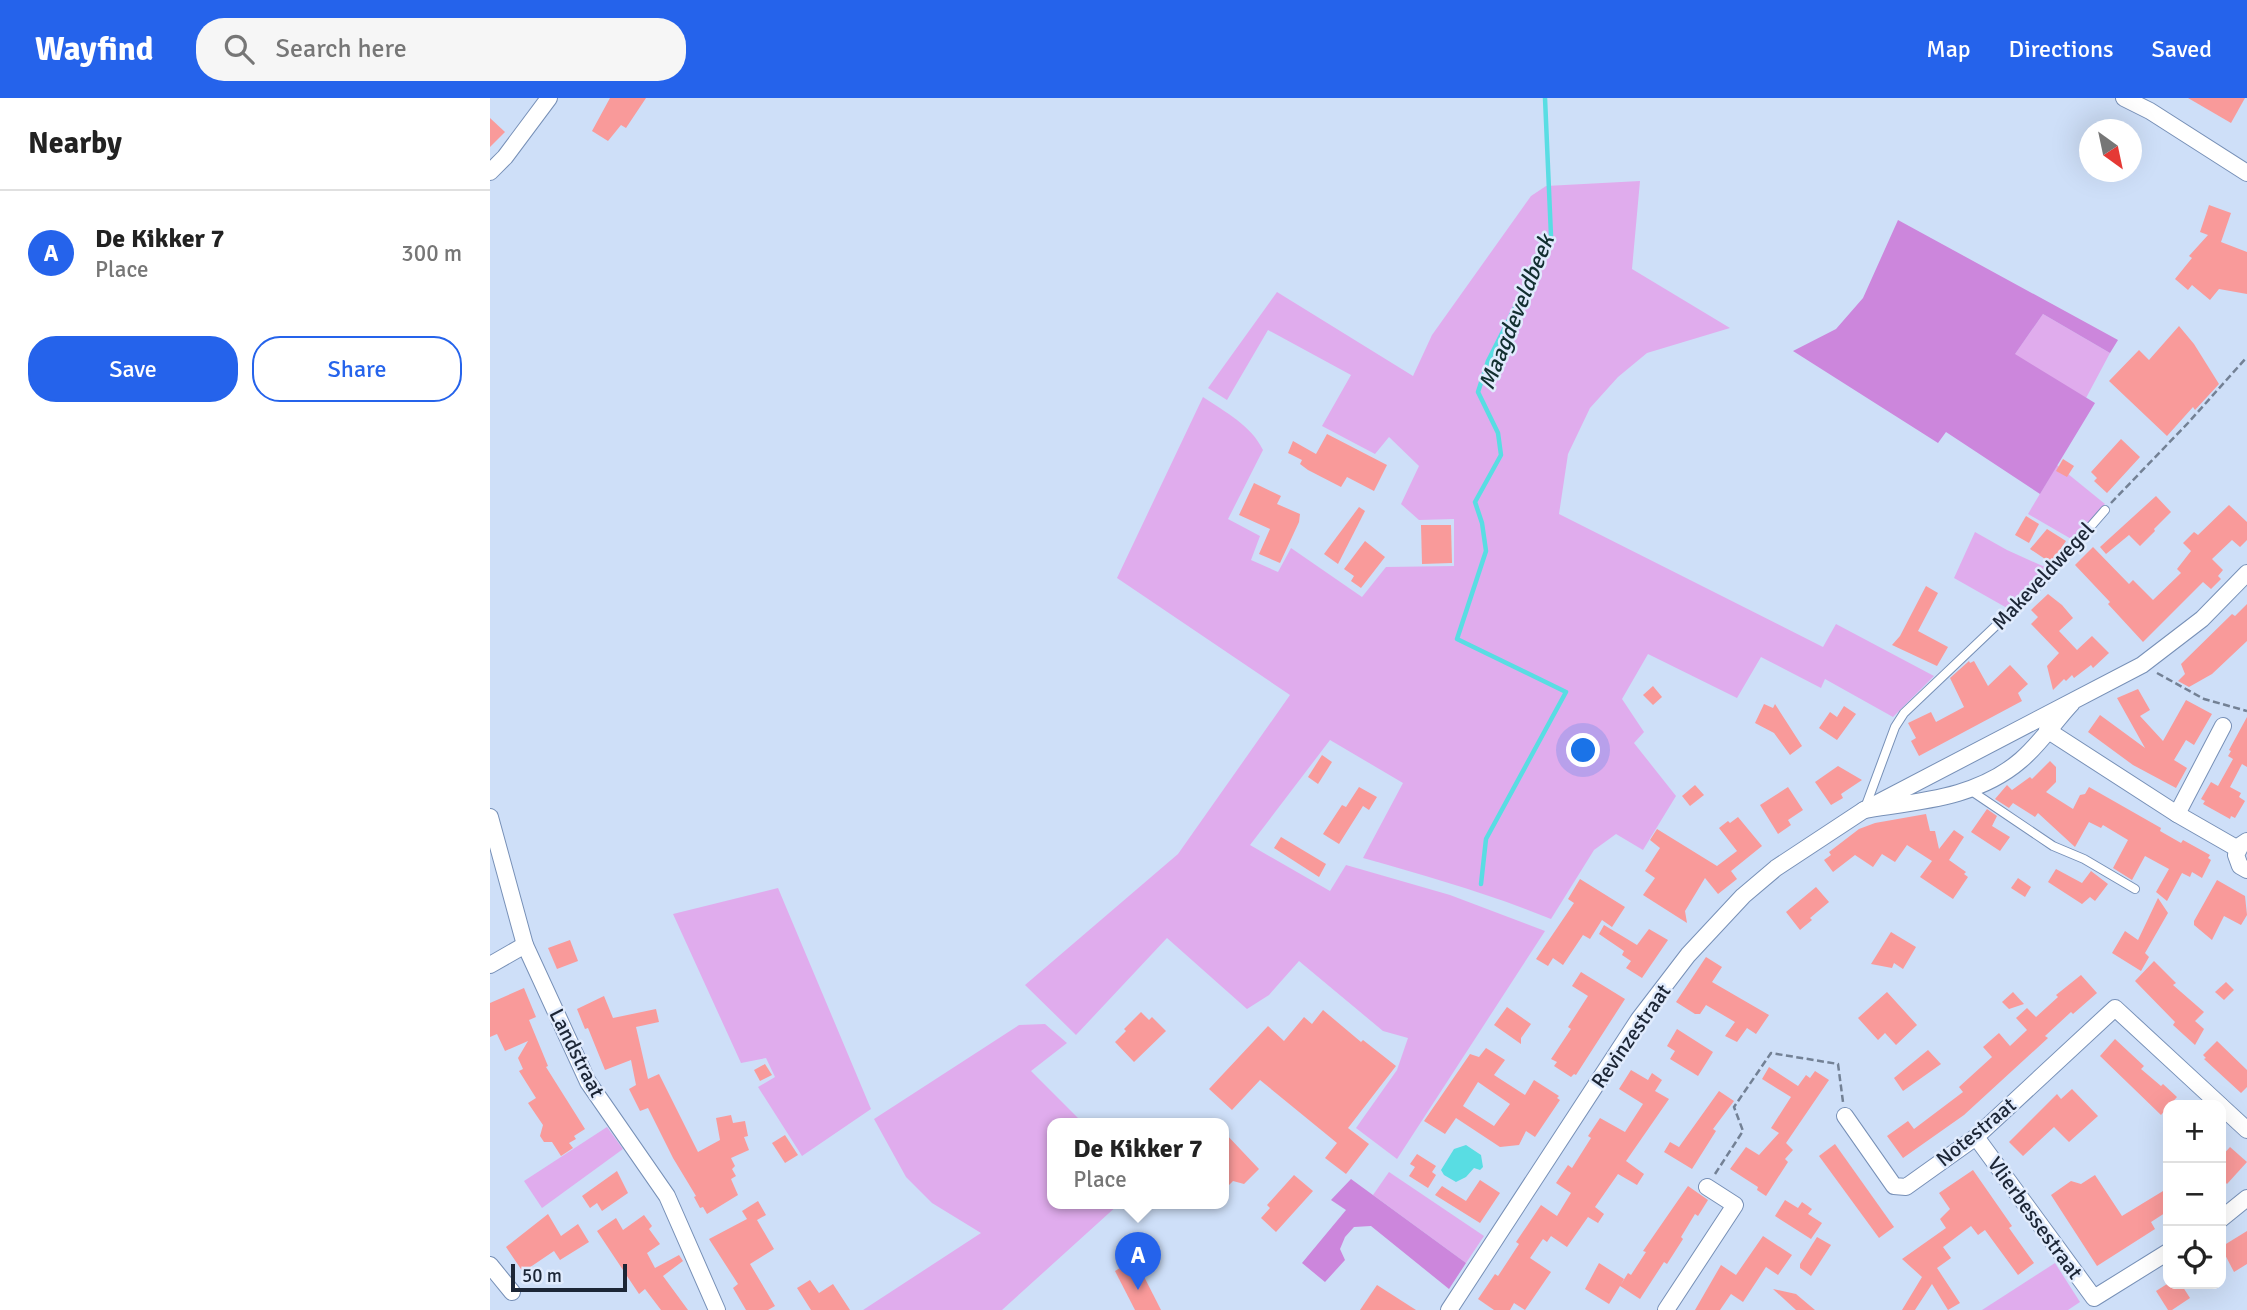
<!DOCTYPE html>
<meta charset="utf-8">
<style>
:root{--surface:#fff;--page:#f6f6f6;--text:#222;--muted:#767676;--line:#e0e0e0;--accent:#2563eb}
body{margin:0;font-family:Signika,sans-serif;background:var(--page);color:var(--text)}
.controls{position:absolute;right:21px;bottom:21px;display:grid;overflow:hidden;border-radius:14px;box-shadow:0 7px 28px #0002}
.controls button{width:63px;height:63px;display:grid;place-items:center;padding:0;border:0;border-bottom:2px solid var(--line);background:var(--surface);color:var(--text);font:35px sans-serif}
.compass{position:absolute;left:1589px;top:21px;width:63px;height:63px;border-radius:50%;background:var(--surface);box-shadow:0 7px 28px #0002;rotate:147deg}
.scale{position:absolute;left:21px;bottom:18px;width:116px;box-sizing:border-box;padding-left:7px;border:4px solid #1c2636;border-top:0;font-size:19px;line-height:24px;white-space:nowrap;color:#1c2636;-webkit-text-stroke:5px #e0ebfd;paint-order:stroke}
.you{position:absolute;left:1094px;top:653px;width:24px;height:24px;margin:-18px;border:5px solid #fff;border-radius:50%;background:#1a73e8;box-shadow:0 0 0 10px #1a73e833}
.badge{display:grid;place-items:center;width:46px;height:46px;border-radius:50%;background:var(--accent);color:#fff;font-size:23px;font-weight:700}
.pin{position:absolute;translate:-50% -58px;filter:drop-shadow(0 2px 4px #0008)}
.pin::after{content:'';position:absolute;top:37px;width:24px;height:21px;background:inherit;clip-path:polygon(0 0,100% 0,50% 100%)}
.popup{position:absolute;left:557px;top:1020px;width:182px;height:91px;box-sizing:border-box;display:grid;place-content:center;border-radius:14px;background:var(--surface);filter:drop-shadow(0 2px 5px #0005);font-size:23px;white-space:nowrap;color:var(--muted)}
.popup b{font-size:26px;color:var(--text)}
.popup::after{content:'';position:absolute;left:50%;top:100%;margin-left:-14px;border:14px solid transparent;border-top-color:var(--surface)}
.list{margin:0;padding:0;list-style:none}
h2{display:flex;justify-content:space-between;align-items:center;height:91px;margin:0;padding:0 28px;font-size:30px}
h2 small{font-size:23px;font-weight:400;color:var(--muted)}
.list li{display:grid;grid-template-columns:46px 1fr auto;gap:21px;align-items:center;box-sizing:border-box;height:126px;padding:0 28px;border-top:2px solid var(--line)}
.list b{display:block;font-size:26px;white-space:nowrap}
.list p{margin:0;font-size:23px;white-space:nowrap;color:var(--muted)}
.list em{font-size:23px;font-style:normal;color:var(--muted)}
.actions{display:flex;gap:14px;padding:21px 28px}
.actions a{flex:1;padding:16px 0;border:2px solid var(--accent);border-radius:28px;text-align:center;font-size:24px;color:var(--accent)}
.actions .main{background:var(--accent);color:#fff}
.icon{flex:none;width:38px;height:38px;fill:none;stroke:currentColor;stroke-width:2;stroke-linecap:round;stroke-linejoin:round}
.map{position:relative;flex:none;width:1757px;height:1212px;overflow:hidden}
header{display:flex;align-items:center;gap:42px;box-sizing:border-box;height:98px;padding:0 35px;background:var(--accent);color:#fff}
header strong{font-size:33px}
nav{display:flex;gap:38px;margin-inline-start:auto;font-size:24px}
.search{width:490px;height:63px;background:var(--page);display:flex;align-items:center;gap:18px;box-sizing:border-box;padding:0 24px;border-radius:28px;color:var(--muted);font-size:26px}
main{display:flex}
aside{flex:1;background:var(--surface)}
.map>svg:first-child{display:block}
.green{fill:#e0aced}
.forest{fill:#cc86dc}
.water{fill:#59dde3}
.lines{fill:none;stroke-linecap:round;stroke-linejoin:round}
.stream{stroke:#59dde3;stroke-width:4.5}
.building{fill:#f99a9a;fill-rule:evenodd}
.service-casing{stroke:#7790b7;stroke-width:10}
.minor-casing{stroke:#7790b7;stroke-width:18}
.path{stroke:#738195;stroke-width:2.5;stroke-dasharray:7 3.5;stroke-linecap:butt}
.service{stroke:#fff;stroke-width:8}
.minor{stroke:#fff;stroke-width:16}
.labels{text-anchor:middle;stroke-width:5;stroke-linejoin:round;paint-order:stroke}
.street-label{font-size:21px;fill:#1c2636;stroke:#e0ebfd}
.water-label{font-size:23px;font-style:italic;fill:#122f30;stroke:#e0ebfd}
</style>
<header>
<strong>Wayfind</strong>
<div class="search"><svg class="icon" aria-label="search" viewBox="0 0 24 24"><circle cx="10" cy="10" r="6"/><path d="M15 15l6 6"/></svg>Search here</div>
<nav><a>Map</a><a>Directions</a><a>Saved</a></nav>
</header>
<main>
<aside>
<h2>Nearby<small></small></h2>
<ul class="list">
<li><span class="badge">A</span><div><b>De Kikker 7</b><p>Place</p></div><em>300 m</em></li>
</ul>
<div class="actions"><a class="main">Save</a><a>Share</a></div>
</aside>
<div class="map">
<svg width="1757" height="1212" viewBox="0 0 1757 1212">
<rect width="100%" height="100%" fill="#cedff8"/>
<g class="green">
<path d="M1150,83L1142,171L1240,230L1157,255L1128,279L1100,310L1078,356L1069,416L1333,549L1346,526L1444,578L1403,619L1335,581L1331,590L1271,559L1247,600L1158,556L1132,601L1154,634L1144,645L1186,698L1153,752L1126,736L1104,752L1061,821C1000,796 937,778 873,760L913,685L840,642L760,747L840,793L856,767L960,797L1055,833L907,1061L866,1030L907,972L918,940L893,933L809,863L779,897L757,911L677,840L586,937L535,887L688,756L800,597L627,480L713,299C735,314 761,327 773,352L738,421L770,438L761,462L788,474L801,450L872,499L896,469L964,468V421L929,422L911,406L929,368L899,339L885,356L832,328L861,277L778,232L737,302L718,290L787,194L923,278L942,237L1041,98L1056,88Z"/>
<polygon points="1553,216 1620,255 1596,300 1524,257"/>
<polygon points="1567,367 1615,406 1583,442 1538,416"/>
<polygon points="1485,434 1517,452 1557,470 1517,510 1464,480"/>
<polygon points="288,790 381,1011 312,1058 268,989 285,979 276,960 251,965 183,816"/>
<polygon points="555,926 577,945 541,973 594,1026 562,1026 562,1106 629,1106 512,1212 373,1212 491,1135 442,1105 416,1079 384,1021 529,927"/>
<polygon points="117,1029 133,1051 52,1110 34,1083"/>
<polygon points="899,1074 994,1138 976,1165 883,1097"/>
<polygon points="1565,1165 1590,1204 1578,1212 1492,1212"/>
</g>
<g class="forest">
<polygon points="1408,122 1628,242 1620,255 1553,216 1525,256 1605,305 1550,396 1456,334 1448,345 1303,253 1346,231 1373,200"/>
<polygon points="861,1081 976,1165 959,1191 881,1128 864,1129 855,1139 850,1151 855,1162 835,1184 812,1165 856,1112 841,1102"/>
</g>
<polygon class="water" points="976,1047 991,1057 993,1069 990,1072 984,1070 976,1079 966,1084 954,1077 951,1072 964,1051"/>
<g class="lines">
<polyline class="stream" points="991,786 996,741 1076,594 967,541 996,453 992,425 985,404 1011,357 1008,335 988,294 998,263 1061,138 1055,0"/>
</g>
<g class="building">
<polygon points="120,0 156,0 136,30 131,27 118,43 102,33"/>
<polygon points="1698,0 1755,0 1741,25"/>
<polygon points="0,20 15,34 0,49"/>
<polygon points="1719,107 1741,115 1731,144 1757,154 1757,196 1729,191 1720,202 1702,187 1698,192 1685,181 1702,160 1699,158 1718,137 1710,134"/>
<polygon points="1689,228 1704,246 1729,286 1705,312 1703,309 1677,338 1619,283 1649,252 1659,262"/>
<polygon points="837,336 897,367 884,393 857,379 851,389 818,372 810,366 812,362 798,355 803,343 826,356"/>
<polygon points="1631,341 1650,359 1617,395 1604,383 1607,380 1601,374"/>
<polygon points="1573,361 1584,368 1577,379 1566,373"/>
<polygon points="764,385 791,398 787,406 810,416 809,424 790,465 769,456 780,431 749,417"/>
<polygon points="1666,398 1681,414 1664,431 1665,433 1650,448 1639,437 1616,456 1610,449"/>
<polygon points="1739,407 1757,424 1757,442 1750,449 1742,442 1722,461 1733,472 1728,478 1731,481 1721,491 1713,484 1653,544 1618,506 1620,504 1585,467 1603,449 1639,486 1643,482 1663,502 1691,475 1687,471 1701,453 1693,445 1704,434 1708,437"/>
<polygon points="869,409 875,413 848,466 834,456"/>
<polygon points="1536,418 1549,426 1539,445 1525,437"/>
<polygon points="931,427 961,427 962,465 932,466"/>
<polygon points="1557,431 1576,443 1561,465 1540,451"/>
<polygon points="875,443 895,459 871,490 861,483 864,478 854,471"/>
<polygon points="1436,488 1448,495 1428,533 1458,549 1447,568 1402,547 1410,538"/>
<polygon points="1558,496 1572,507 1583,520 1569,533 1587,552 1602,538 1619,555 1603,570 1601,567 1584,580 1582,577 1576,583 1574,581 1563,592 1557,568 1569,555 1541,526 1548,519 1541,512"/>
<polygon points="1757,506 1757,543 1722,576 1699,589 1688,583 1695,576 1691,566 1742,516 1745,518"/>
<polygon points="1479,563 1480,565 1484,563 1498,588 1520,567 1538,586 1528,595 1532,603 1429,658 1421,643 1426,640 1418,625 1441,614 1446,624 1474,609 1460,580"/>
<polygon points="1163,588 1172,599 1163,607 1153,597"/>
<polygon points="1648,591 1660,612 1650,618 1673,643 1696,602 1722,616 1704,647 1696,642 1684,662 1697,670 1686,690 1643,667 1598,634 1610,617 1655,650 1627,600"/>
<polygon points="1274,606 1283,610 1285,606 1312,648 1300,657 1284,635 1265,625"/>
<polygon points="1354,608 1366,616 1347,642 1329,630 1340,614 1347,619"/>
<polygon points="1757,619 1757,669 1752,666 1740,689 1751,695 1749,699 1755,703 1745,720 1741,718 1740,721 1713,706 1715,703 1711,701 1721,684 1728,688 1743,661 1738,658 1741,653 1739,652"/>
<polygon points="832,657 842,664 828,686 818,679"/>
<polygon points="1560,663 1566,669 1566,684 1556,694 1583,711 1590,697 1595,696 1599,689 1671,730 1670,733 1691,745 1693,742 1720,757 1718,760 1721,762 1712,780 1702,774 1700,779 1692,775 1677,803 1666,794 1679,771 1655,758 1642,782 1623,770 1638,742 1613,727 1611,730 1599,724 1585,749 1548,715 1545,719 1523,705 1519,710 1505,701 1517,687 1522,692 1540,679 1542,681"/>
<polygon points="1348,668 1372,682 1351,696 1353,700 1341,707 1325,684"/>
<polygon points="1205,687 1214,697 1200,708 1192,698"/>
<polygon points="869,689 887,699 879,712 873,708 849,746 833,736 852,707 856,709"/>
<polygon points="1298,689 1313,712 1298,722 1301,727 1288,736 1270,707"/>
<polygon points="1497,711 1507,718 1502,728 1520,739 1510,753 1481,734"/>
<polygon points="1436,716 1440,733 1445,733 1449,751 1464,732 1474,739 1459,762 1476,774 1474,776 1478,779 1463,801 1430,779 1442,763 1417,747 1405,764 1392,756 1383,769 1365,757 1343,774 1334,762 1341,757 1339,754 1369,731 1385,725"/>
<polygon points="1248,719 1272,748 1241,773 1247,781 1228,796 1215,780 1195,813 1197,825 1153,797 1165,780 1155,773 1170,750 1160,742 1167,731 1227,768 1247,753 1229,730 1238,723 1240,725"/>
<polygon points="791,739 836,766 829,779 784,750"/>
<polygon points="1566,771 1592,785 1601,773 1618,786 1605,803 1600,799 1592,806 1558,784"/>
<polygon points="1528,780 1541,789 1535,799 1521,790"/>
<polygon points="1090,781 1135,809 1122,829 1112,822 1100,841 1093,837 1073,867 1063,860 1058,868 1046,861 1084,805 1078,801"/>
<polygon points="1727,782 1755,798 1757,817 1751,827 1734,818 1722,842 1704,827 1704,823"/>
<polygon points="1326,789 1339,804 1320,820 1322,822 1310,832 1296,814"/>
<polygon points="1668,800 1678,815 1655,855 1659,859 1651,873 1622,855 1635,833 1648,842"/>
<polygon points="1114,827 1147,847 1159,831 1178,842 1152,880 1136,870 1141,863 1132,857 1134,853 1109,836"/>
<polygon points="1401,834 1426,849 1413,871 1404,865 1402,870 1381,866"/>
<polygon points="80,842 88,863 67,871 58,850"/>
<polygon points="1216,859 1232,869 1222,884 1279,917 1266,936 1257,930 1247,944 1235,938 1245,924 1216,907 1210,916 1205,916 1186,904"/>
<polygon points="1664,863 1686,885 1683,887 1714,914 1705,923 1714,931 1705,947 1683,927 1685,924 1645,883"/>
<polygon points="1091,874 1135,901 1086,977 1084,976 1081,979 1064,968 1067,964 1061,961 1081,931 1078,929 1098,898 1082,888"/>
<polygon points="1591,877 1607,895 1583,916 1581,914 1555,938 1558,940 1474,1017 1413,1060 1397,1038 1418,1023 1424,1031 1473,994 1469,989 1502,959 1493,949 1509,935 1520,948 1537,932 1526,920 1537,910 1546,919 1568,899 1566,897"/>
<polygon points="1736,884 1744,892 1734,902 1725,894"/>
<polygon points="34,890 46,919 39,922 58,968 56,969 95,1031 84,1038 86,1041 79,1045 83,1050 71,1058 62,1044 54,1044 50,1038 53,1027 38,1005 46,1000 29,973 33,971 28,960 38,943 15,953 7,936 0,939 0,905"/>
<polygon points="1397,894 1427,927 1406,947 1395,935 1388,942 1368,920"/>
<polygon points="1523,894 1534,906 1519,911 1512,904"/>
<polygon points="114,898 123,920 166,911 169,924 146,929 158,981 169,976 208,1054 230,1042 226,1020 241,1017 243,1025 255,1023 258,1038 254,1039 259,1052 241,1060 245,1068 242,1071 246,1078 241,1081 248,1097 217,1116 213,1109 210,1110 204,1099 206,1098 183,1060 158,1010 150,1013 139,991 146,987 141,962 115,972 98,930 95,931 87,911"/>
<polygon points="1017,909 1041,926 1031,940 1031,946 1004,927"/>
<polygon points="833,912 871,944 873,942 906,968 858,1030 879,1046 856,1076 835,1060 847,1045 770,982 742,1012 719,991 778,928 794,943 814,919 822,926"/>
<polygon points="651,914 659,922 662,919 676,933 644,964 625,944 636,933 634,931"/>
<polygon points="1187,931 1223,954 1208,978 1180,961 1185,953 1177,948"/>
<polygon points="1625,941 1654,968 1651,971 1671,988 1673,986 1687,999 1671,1017 1610,958"/>
<polygon points="1727,943 1757,972 1757,989 1751,995 1714,961 1716,960 1713,957"/>
<path d="M996,950L1015,962L1004,977L1035,997L1044,982L1069,998L1067,1000L1070,1002L1045,1039L1036,1033L1029,1047L1010,1049L966,1020L955,1036L934,1023L980,956L989,959ZM988,984L1020,1006L1004,1028L973,1008Z"/>
<polygon points="1438,952 1451,966 1413,993 1404,980"/>
<polygon points="275,966 282,977 270,983 264,972"/>
<polygon points="1279,969 1308,988 1316,977 1320,980 1325,973 1339,982 1296,1045 1303,1052 1295,1061 1298,1064 1276,1098 1267,1092 1268,1089 1240,1071 1256,1049 1269,1057 1289,1035 1281,1030 1301,999 1272,981"/>
<polygon points="1141,972 1158,982 1162,975 1172,982 1165,993 1179,1001 1136,1063 1154,1076 1147,1087 1128,1076 1105,1109 1114,1116 1108,1125 1098,1119 1077,1149 1061,1138 1057,1144 1053,1141 1040,1160 1061,1174 1035,1212 1024,1205 1020,1212 1004,1212 988,1201 1005,1176 1008,1178 1012,1172 1029,1146 1026,1144 1051,1107 1067,1118 1081,1095 1066,1085 1078,1067 1082,1070 1101,1040 1098,1038 1110,1020 1135,1034 1153,1006 1129,991"/>
<polygon points="1582,991 1608,1018 1579,1044 1564,1029 1533,1058 1519,1044 1567,996 1571,1001"/>
<polygon points="1229,993 1244,1003 1223,1031 1226,1033 1202,1071 1174,1054 1180,1044 1189,1049"/>
<polygon points="734,1034 769,1071 754,1086 743,1083 734,1092"/>
<polygon points="295,1037 308,1057 295,1065 282,1045"/>
<polygon points="1345,1046 1404,1129 1389,1140 1329,1058"/>
<polygon points="1740,1049 1757,1064 1737,1086 1731,1080 1731,1059"/>
<polygon points="927,1056 946,1068 942,1074 946,1077 938,1090 919,1078 925,1069 920,1066"/>
<polygon points="1483,1072 1522,1128 1519,1130 1544,1165 1528,1177 1495,1132 1488,1137 1481,1128 1453,1149 1461,1160 1447,1170 1470,1205 1458,1212 1442,1186 1425,1212 1412,1212 1432,1179 1412,1161 1456,1130 1450,1121 1460,1111 1449,1095"/>
<polygon points="127,1073 138,1095 112,1113 107,1105 100,1110 92,1098"/>
<polygon points="804,1077 823,1093 786,1134 771,1120 780,1110 777,1107"/>
<polygon points="1605,1077 1632,1118 1678,1090 1678,1113 1661,1124 1665,1131 1607,1168 1561,1097 1581,1083 1591,1086"/>
<polygon points="990,1082 1010,1095 990,1125 945,1097 952,1088 976,1103"/>
<polygon points="1198,1088 1218,1102 1208,1118 1205,1116 1191,1139 1193,1141 1177,1166 1174,1164 1150,1201 1130,1188 1119,1206 1095,1191 1109,1165 1134,1181 1130,1188 1138,1175 1141,1177 1156,1154 1153,1153"/>
<polygon points="1295,1102 1308,1110 1312,1104 1322,1111 1318,1116 1332,1125 1321,1141 1285,1118"/>
<polygon points="268,1103 276,1117 267,1122 284,1151 260,1166 285,1208 278,1212 256,1212 243,1190 248,1186 219,1141 257,1121 252,1113"/>
<polygon points="58,1116 71,1138 88,1126 99,1144 70,1162 64,1153 33,1174 16,1149"/>
<polygon points="154,1117 162,1128 159,1131 170,1146 157,1155 165,1170 189,1157 193,1163 173,1178 198,1212 171,1212 155,1191 149,1196 107,1133 126,1120 133,1132"/>
<polygon points="1757,1133 1757,1166 1744,1174 1731,1149"/>
<polygon points="1273,1138 1302,1157 1288,1177 1276,1169 1253,1204 1241,1196 1230,1212 1205,1212 1231,1167 1246,1177"/>
<polygon points="1327,1139 1341,1147 1321,1178 1310,1170 1310,1166"/>
<polygon points="645,1161 671,1212 645,1212 625,1173"/>
<polygon points="320,1182 329,1195 343,1186 360,1212 321,1212 307,1190"/>
<polygon points="1677,1186 1691,1186 1700,1200 1682,1212 1678,1212 1666,1193"/>
<polygon points="887,1187 926,1212 870,1212"/>
<polygon points="1283,1191 1306,1196 1325,1212 1306,1212"/>
</g>
<g class="lines">
<defs>
<g id="service">
<polyline points="1480,692 1563,748 1594,761 1645,791"/>
<polyline points="1375,710 1405,629 1414,615 1554,482 1615,412"/>
</g>
<g id="minor">
<polyline points="1634,0 1660,13 1757,75"/>
<polyline points="0,74 15,59 59,0"/>
<path d="M1582,605C1565,623 1550,646 1531,662C1487,700 1430,703 1374,712L1652,567L1712,521L1757,475"/>
<polyline points="1557,632 1687,716 1748,751"/>
<polyline points="1687,716 1733,628"/>
<polyline points="0,719 35,847 98,984 177,1098 227,1212"/>
<polyline points="1757,743 1751,747 1746,757 1750,768 1757,772"/>
<polyline points="0,867 35,847"/>
<polyline points="1731,1008 1757,1032"/>
<polyline points="1355,1018 1404,1088 1416,1089 1486,1039 1625,910 1730,1007"/>
<polyline points="1486,1039 1604,1200 1678,1154"/>
<polyline points="1731,1121 1757,1100"/>
<polyline points="0,1167 22,1194"/>
<polyline points="959,1212 1149,921 1198,857 1253,798 1286,770 1374,712"/>
<polyline points="1176,1212 1245,1107 1217,1089"/>
</g>
</defs>
<use href="#service" class="service-casing"/>
<use href="#minor" class="minor-casing"/>
<g class="path">
<polyline points="1621,405 1698,325 1757,259"/>
<polyline points="1667,575 1714,601 1757,613"/>
<polyline points="1225,1076 1253,1033 1244,1009 1281,955 1348,966 1353,1004"/>
</g>
<use href="#service" class="service"/>
<use href="#minor" class="minor"/>
</g>
<g class="labels">
<g class="street-label">
<text transform="translate(1553 478) rotate(-47)" y="7">Makeveldwegel</text>
<text transform="translate(1141 938) rotate(-55)" y="7">Revinzestraat</text>
<text transform="translate(87 955) rotate(63)" y="7">Landstraat</text>
<text transform="translate(1486 1034) rotate(-39)" y="7">Notestraat</text>
<text transform="translate(1545 1120) rotate(54)" y="7">Vlierbessestraat</text>
</g>
<g class="water-label">
<text transform="translate(1026 214) rotate(-68)" y="8">Maagdeveldbeek</text>
</g>
</g>
</svg>
<div class="controls">
<button>+</button>
<button>−</button>
<button><svg class="icon" aria-label="locate" viewBox="0 0 24 24"><circle cx="12" cy="12" r="6"/><path d="M12 2v4M12 18v4M2 12h4M18 12h4"/></svg></button>
</div>
<svg class="compass" viewBox="-18 -18 36 36"><path d="M0-13l5 13h-10z" fill="#e53935"/><path d="M0 13l5-13h-10z" fill="#767676"/></svg>
<div class="scale">50 m</div>
<div class="you"></div>
<div class="pin badge" style="left:648px;top:1192px">A</div>
<div class="popup"><b>De Kikker 7</b>Place</div>
</div>
</main>
